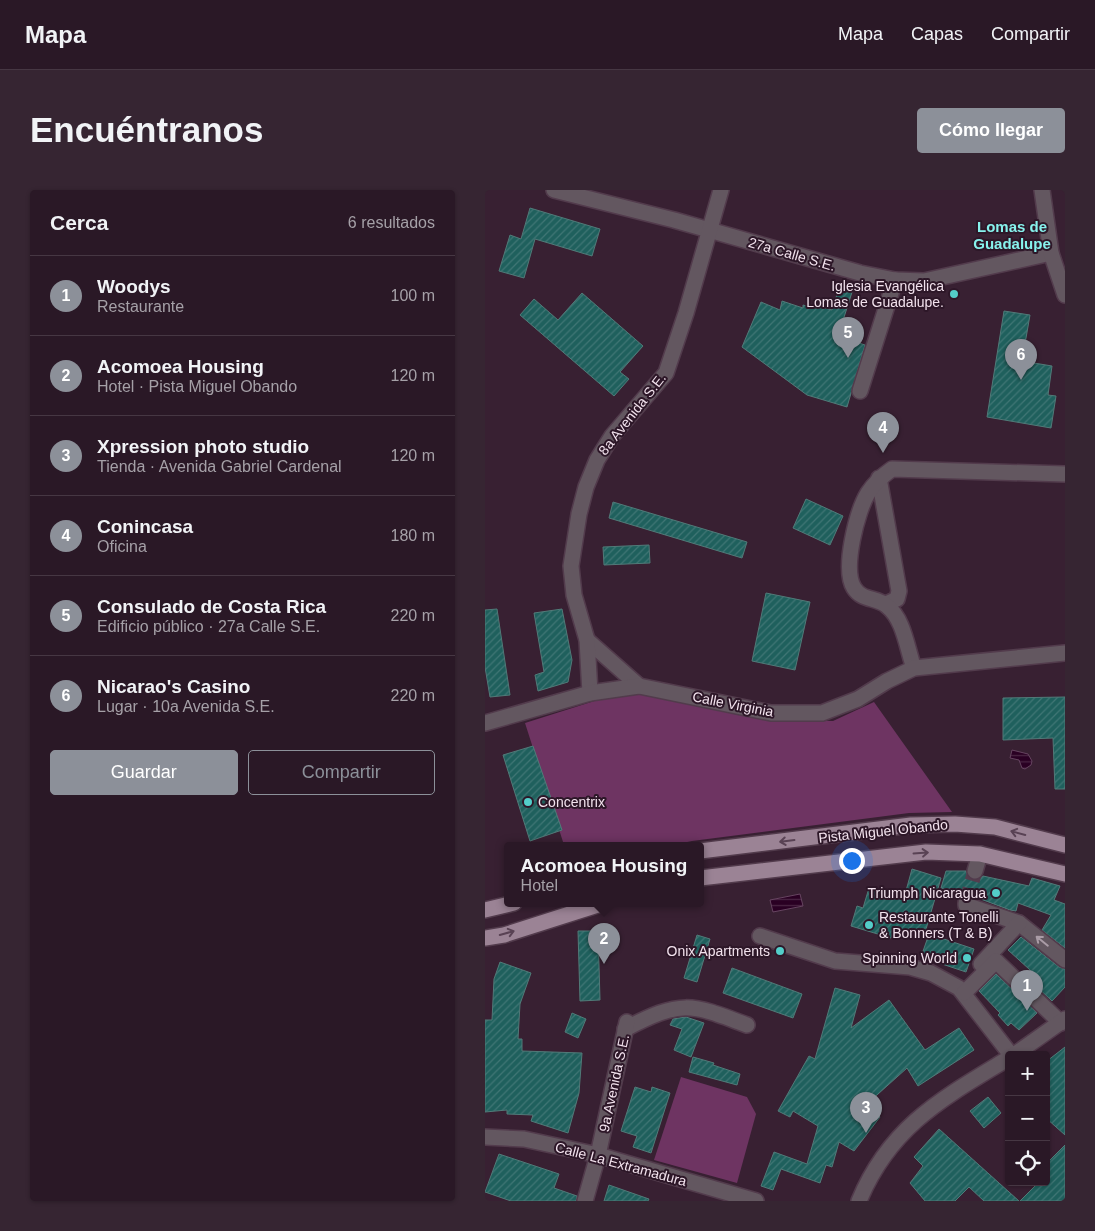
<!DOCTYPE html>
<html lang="es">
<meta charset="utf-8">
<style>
:root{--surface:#2a1826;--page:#362532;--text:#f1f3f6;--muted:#a5a0a7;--line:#463743;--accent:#8c9099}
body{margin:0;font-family:Helvetica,sans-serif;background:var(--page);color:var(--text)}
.controls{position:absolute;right:15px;bottom:15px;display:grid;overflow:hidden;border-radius:5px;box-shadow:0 1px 4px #0004}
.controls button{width:45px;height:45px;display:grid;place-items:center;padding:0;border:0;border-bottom:1px solid var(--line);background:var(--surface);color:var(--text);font:25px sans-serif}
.you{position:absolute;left:366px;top:670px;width:18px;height:18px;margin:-12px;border:4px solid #fff;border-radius:50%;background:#1a73e8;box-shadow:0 0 0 8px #1a73e833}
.badge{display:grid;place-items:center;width:32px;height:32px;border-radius:50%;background:var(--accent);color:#fff;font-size:16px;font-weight:700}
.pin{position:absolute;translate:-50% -41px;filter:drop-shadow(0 1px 2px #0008)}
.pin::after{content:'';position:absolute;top:26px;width:18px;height:15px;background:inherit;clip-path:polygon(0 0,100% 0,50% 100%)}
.popup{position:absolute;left:19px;top:652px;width:200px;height:65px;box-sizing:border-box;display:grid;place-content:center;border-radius:5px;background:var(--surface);filter:drop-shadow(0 1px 4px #0005);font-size:16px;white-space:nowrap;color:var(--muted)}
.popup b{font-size:19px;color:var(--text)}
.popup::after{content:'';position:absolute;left:50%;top:100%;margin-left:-10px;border:10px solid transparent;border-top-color:var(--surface)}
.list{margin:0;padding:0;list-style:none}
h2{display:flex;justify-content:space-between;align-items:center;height:65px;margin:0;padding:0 20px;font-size:21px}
h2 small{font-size:16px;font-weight:400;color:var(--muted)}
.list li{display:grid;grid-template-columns:32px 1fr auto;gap:15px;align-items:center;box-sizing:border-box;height:80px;padding:0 20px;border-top:1px solid var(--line)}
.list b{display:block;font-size:19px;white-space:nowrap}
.list p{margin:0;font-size:16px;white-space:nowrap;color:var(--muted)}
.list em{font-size:16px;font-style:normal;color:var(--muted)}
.actions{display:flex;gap:10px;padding:15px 20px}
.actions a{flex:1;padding:11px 0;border:1px solid var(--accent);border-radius:5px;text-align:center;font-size:18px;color:var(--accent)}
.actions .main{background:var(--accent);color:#fff}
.icon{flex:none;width:28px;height:28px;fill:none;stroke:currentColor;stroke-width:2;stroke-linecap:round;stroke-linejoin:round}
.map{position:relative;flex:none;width:580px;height:1011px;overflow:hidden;border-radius:5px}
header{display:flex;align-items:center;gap:30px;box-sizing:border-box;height:70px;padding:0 25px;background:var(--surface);border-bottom:1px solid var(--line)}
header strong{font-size:24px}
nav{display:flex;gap:28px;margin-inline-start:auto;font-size:18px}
.intro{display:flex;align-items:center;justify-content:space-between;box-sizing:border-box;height:120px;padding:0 30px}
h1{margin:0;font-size:35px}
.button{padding:12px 22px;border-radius:5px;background:var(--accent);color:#fff;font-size:18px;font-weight:700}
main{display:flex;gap:30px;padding:0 30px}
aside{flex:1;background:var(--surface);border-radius:5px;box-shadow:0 1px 4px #0004}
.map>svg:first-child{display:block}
.grass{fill:#6e3462}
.water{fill:url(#water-rules);stroke:#664460}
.building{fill:url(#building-hatch);stroke:#517a78}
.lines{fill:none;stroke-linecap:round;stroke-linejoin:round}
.minor-tunnel{stroke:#543d4e;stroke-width:15;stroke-dasharray:15 8;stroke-linecap:butt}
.minor-casing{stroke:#523b4c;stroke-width:18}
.major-casing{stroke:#523b4c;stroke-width:18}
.minor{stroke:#635760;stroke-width:15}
.major{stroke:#9b8395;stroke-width:15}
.oneway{stroke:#594254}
.oneway2{stroke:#aa9ca6}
.poi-dot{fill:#53cdc9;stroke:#2d1728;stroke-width:2}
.labels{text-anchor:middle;stroke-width:4;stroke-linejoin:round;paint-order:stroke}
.street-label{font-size:14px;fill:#f2e2ed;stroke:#2d1728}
.poi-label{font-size:14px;fill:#f2e2ed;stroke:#2d1728;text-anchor:end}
.neighbourhood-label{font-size:15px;font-weight:bold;fill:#87f2ed;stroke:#2d1728}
</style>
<header>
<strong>Mapa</strong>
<nav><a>Mapa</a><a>Capas</a><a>Compartir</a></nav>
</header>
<div class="intro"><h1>Encuéntranos</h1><a class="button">Cómo llegar</a></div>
<main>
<aside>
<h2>Cerca<small>6 resultados</small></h2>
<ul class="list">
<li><span class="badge">1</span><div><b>Woodys</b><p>Restaurante</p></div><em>100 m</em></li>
<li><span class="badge">2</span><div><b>Acomoea Housing</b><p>Hotel · Pista Miguel Obando</p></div><em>120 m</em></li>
<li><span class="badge">3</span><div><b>Xpression photo studio</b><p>Tienda · Avenida Gabriel Cardenal</p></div><em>120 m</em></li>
<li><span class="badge">4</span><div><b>Conincasa</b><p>Oficina</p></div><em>180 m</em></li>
<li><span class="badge">5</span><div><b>Consulado de Costa Rica</b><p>Edificio público · 27a Calle S.E.</p></div><em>220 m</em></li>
<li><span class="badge">6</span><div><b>Nicarao's Casino</b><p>Lugar · 10a Avenida S.E.</p></div><em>220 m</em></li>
</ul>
<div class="actions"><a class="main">Guardar</a><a>Compartir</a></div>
</aside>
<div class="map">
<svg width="580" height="1011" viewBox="0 0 580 1011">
<defs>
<pattern id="water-rules" width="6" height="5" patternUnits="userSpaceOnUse" patternTransform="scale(1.25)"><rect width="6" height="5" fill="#2a0023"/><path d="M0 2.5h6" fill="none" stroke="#492543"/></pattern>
<pattern id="building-hatch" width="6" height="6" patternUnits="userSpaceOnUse" patternTransform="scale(1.25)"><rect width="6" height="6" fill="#1f605d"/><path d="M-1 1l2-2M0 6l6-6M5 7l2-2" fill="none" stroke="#407675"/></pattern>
</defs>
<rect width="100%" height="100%" fill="#382032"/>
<g class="grass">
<polygon points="157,504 288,530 348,531 389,512 467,622 424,623 207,651 188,655 79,655 40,533 122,507"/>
<polygon points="196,887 262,907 271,924 252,993 169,970"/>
</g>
<g class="water">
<polygon points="527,560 543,564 547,571 546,575 540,579 537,578 534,570 525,568"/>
<polygon points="315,704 318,716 288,722 285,710"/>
</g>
<g class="building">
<polygon points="45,18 115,39 107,66 50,49 39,88 14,81 25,45 36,49"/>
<polygon points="356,92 369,96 353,146 380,155 362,217 322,205 257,157 276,112 295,120 297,111 318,118 318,115 328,118 329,115 347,120"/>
<polygon points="97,103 158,156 135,182 144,189 129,206 35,125 49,109 73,130"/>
<polygon points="519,121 545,125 537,171 567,176 563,205 571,206 566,238 502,227"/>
<polygon points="321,309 358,326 345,355 308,338"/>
<polygon points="128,312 262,352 257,368 124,328"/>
<polygon points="164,355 165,373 119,375 118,357"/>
<polygon points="281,403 325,412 310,480 267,471"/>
<polygon points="12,419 25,505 5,507 0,477 0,420"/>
<polygon points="77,419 87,470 83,492 53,501 50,485 59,482 49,423"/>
<polygon points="580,507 580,599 570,599 568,548 518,550 518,508"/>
<polygon points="48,556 77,640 45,651 18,565"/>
<polygon points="427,679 456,688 439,746 409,738 406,748 366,736 372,716 378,718 384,698 419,708"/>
<polygon points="461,681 481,681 483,687 488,690 493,690 498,686 544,696 547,688 575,696 569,710 580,714 580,758 557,740 566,725 533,713 531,721 525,720 485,705 456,698"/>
<polygon points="93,741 113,741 115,810 95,811"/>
<polygon points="444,744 489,759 481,782 436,767"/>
<polygon points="212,745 225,749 212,792 199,788"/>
<polygon points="536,747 574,777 580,779 580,797 567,811 550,795 555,789 523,760"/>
<polygon points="15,772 46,783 35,814 33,849 37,849 37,861 97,863 94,903 83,943 46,931 48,925 22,924 22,920 0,922 0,830 7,830 9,789"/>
<polygon points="247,778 317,804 308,828 238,803"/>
<polygon points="511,784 552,823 534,840 526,833 523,836 513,825 515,823 494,801"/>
<polygon points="350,798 375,805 366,838 404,810 440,860 474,838 489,860 433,896 422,878 383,913 395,927 369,961 354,952 347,977 341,975 335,993 296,979 288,1000 276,996 289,962 322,974 333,936 308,921 305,927 293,921 324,866 330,869"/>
<polygon points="87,823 101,829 93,848 80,842"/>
<polygon points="201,827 219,833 206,867 189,860 197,839 185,835 188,829"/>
<polygon points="580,857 580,945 561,928 562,871"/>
<polygon points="208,867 229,873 228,875 255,884 252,895 204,882"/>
<polygon points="150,897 166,902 167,897 185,903 166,963 148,957 152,946 136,941"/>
<polygon points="503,907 516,923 499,938 485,921"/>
<polygon points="454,939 534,1011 499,1011 484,997 470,1011 440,1011 425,993 438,976 429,967"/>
<polygon points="580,955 580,1011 535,1011 554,992 561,992 561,974"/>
<polygon points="14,964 74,984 69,998 92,1006 91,1011 26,1011 0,1002"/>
<polygon points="124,995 164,1009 163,1011 119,1011"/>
</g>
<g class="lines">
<polyline class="minor-tunnel" points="481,713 490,681"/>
<defs>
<g id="minor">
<polyline points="69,0 189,30 375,83 410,90 439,91 566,63"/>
<polyline points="557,0 566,63 580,105"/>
<polyline points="375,201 410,90"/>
<polyline points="394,288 414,401 412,409 401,414"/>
<polyline points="102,450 154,496"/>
<path d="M429,478C422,459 419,429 402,416C392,407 377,411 369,398C357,379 372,321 383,303C390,292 397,286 407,279L580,284"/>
<polyline points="105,503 102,450 89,405 86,376 94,324 101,297 112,270 127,246 181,183 201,123 236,0"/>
<polyline points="0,533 105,503 154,496 286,523 337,523 373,509 402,491 429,478 580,463"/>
<polyline points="490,681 495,664"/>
<polyline points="481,713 481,715 534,733 580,770"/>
<polyline points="275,746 350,771 425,777 446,783 474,798 526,865"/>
<polyline points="496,774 534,733"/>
<polyline points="479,803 511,771 576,833"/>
<path d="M140,839C196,810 205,813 262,835"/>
<polyline points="529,865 580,829"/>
<polyline points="0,947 39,949 113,965 271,1011"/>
<polyline points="100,1011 113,965 142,832"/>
<path d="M374,1011C405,936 458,908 524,868"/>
</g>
<g id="major">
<polyline points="215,661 426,635 470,634 510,637 580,655"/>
<polyline points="215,688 441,662 495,664 580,684"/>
<polyline points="0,720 29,713"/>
<polyline points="0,748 19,745 119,713"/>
</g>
</defs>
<use href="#minor" class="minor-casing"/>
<use href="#major" class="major-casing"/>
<use href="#minor" class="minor"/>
<use href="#major" class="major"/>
</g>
<defs><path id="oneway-shaft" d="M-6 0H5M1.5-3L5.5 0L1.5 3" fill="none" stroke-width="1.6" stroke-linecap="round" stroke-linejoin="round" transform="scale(1.25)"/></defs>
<g class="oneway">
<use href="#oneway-shaft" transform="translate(533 643) rotate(-165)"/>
<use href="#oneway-shaft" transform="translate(302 651) rotate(173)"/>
<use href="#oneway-shaft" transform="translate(436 663) rotate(-4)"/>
<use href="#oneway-shaft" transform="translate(22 743) rotate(-16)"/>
</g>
<use class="oneway2" href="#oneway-shaft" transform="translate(557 751) rotate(-141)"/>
<g class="poi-dot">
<circle cx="469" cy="104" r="5"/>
<circle cx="43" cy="612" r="5"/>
<circle cx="511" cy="703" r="5"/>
<circle cx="384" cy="735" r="5"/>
<circle cx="295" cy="761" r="5"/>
<circle cx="482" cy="768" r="5"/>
</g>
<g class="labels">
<g class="street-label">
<text transform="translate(307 64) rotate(16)" y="5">27a Calle S.E.</text>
<text transform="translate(147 224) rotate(-52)" y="5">8a Avenida S.E.</text>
<text transform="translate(248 514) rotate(11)" y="5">Calle Virginia</text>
<text transform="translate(398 641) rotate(-6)" y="5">Pista Miguel Obando</text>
<text transform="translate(129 893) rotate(-78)" y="5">9a Avenida S.E.</text>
<text transform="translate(136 974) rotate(15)" y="5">Calle La Extramadura</text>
</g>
<g class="poi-label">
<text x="459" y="101">Iglesia Evangélica<tspan x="459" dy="16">Lomas de Guadalupe.</tspan></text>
<text x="53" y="617" text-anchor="start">Concentrix</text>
<text x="501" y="708">Triumph Nicaragua</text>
<text x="394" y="732" text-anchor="start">Restaurante Tonelli<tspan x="394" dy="16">&amp; Bonners (T &amp; B)</tspan></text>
<text x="285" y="766">Onix Apartments</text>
<text x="472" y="773">Spinning World</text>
</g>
<g class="neighbourhood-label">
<text x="527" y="42">Lomas de<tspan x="527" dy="17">Guadalupe</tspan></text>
</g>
</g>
</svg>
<div class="controls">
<button>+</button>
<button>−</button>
<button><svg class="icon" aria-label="locate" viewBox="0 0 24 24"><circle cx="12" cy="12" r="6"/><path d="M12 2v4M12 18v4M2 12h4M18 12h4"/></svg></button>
</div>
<div class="you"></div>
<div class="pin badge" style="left:542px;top:821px">1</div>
<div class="pin badge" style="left:119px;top:774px">2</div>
<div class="popup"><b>Acomoea Housing</b>Hotel</div>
<div class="pin badge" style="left:381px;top:943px">3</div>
<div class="pin badge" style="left:398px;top:263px">4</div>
<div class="pin badge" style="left:363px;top:168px">5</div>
<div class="pin badge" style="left:536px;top:190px">6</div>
</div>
</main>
